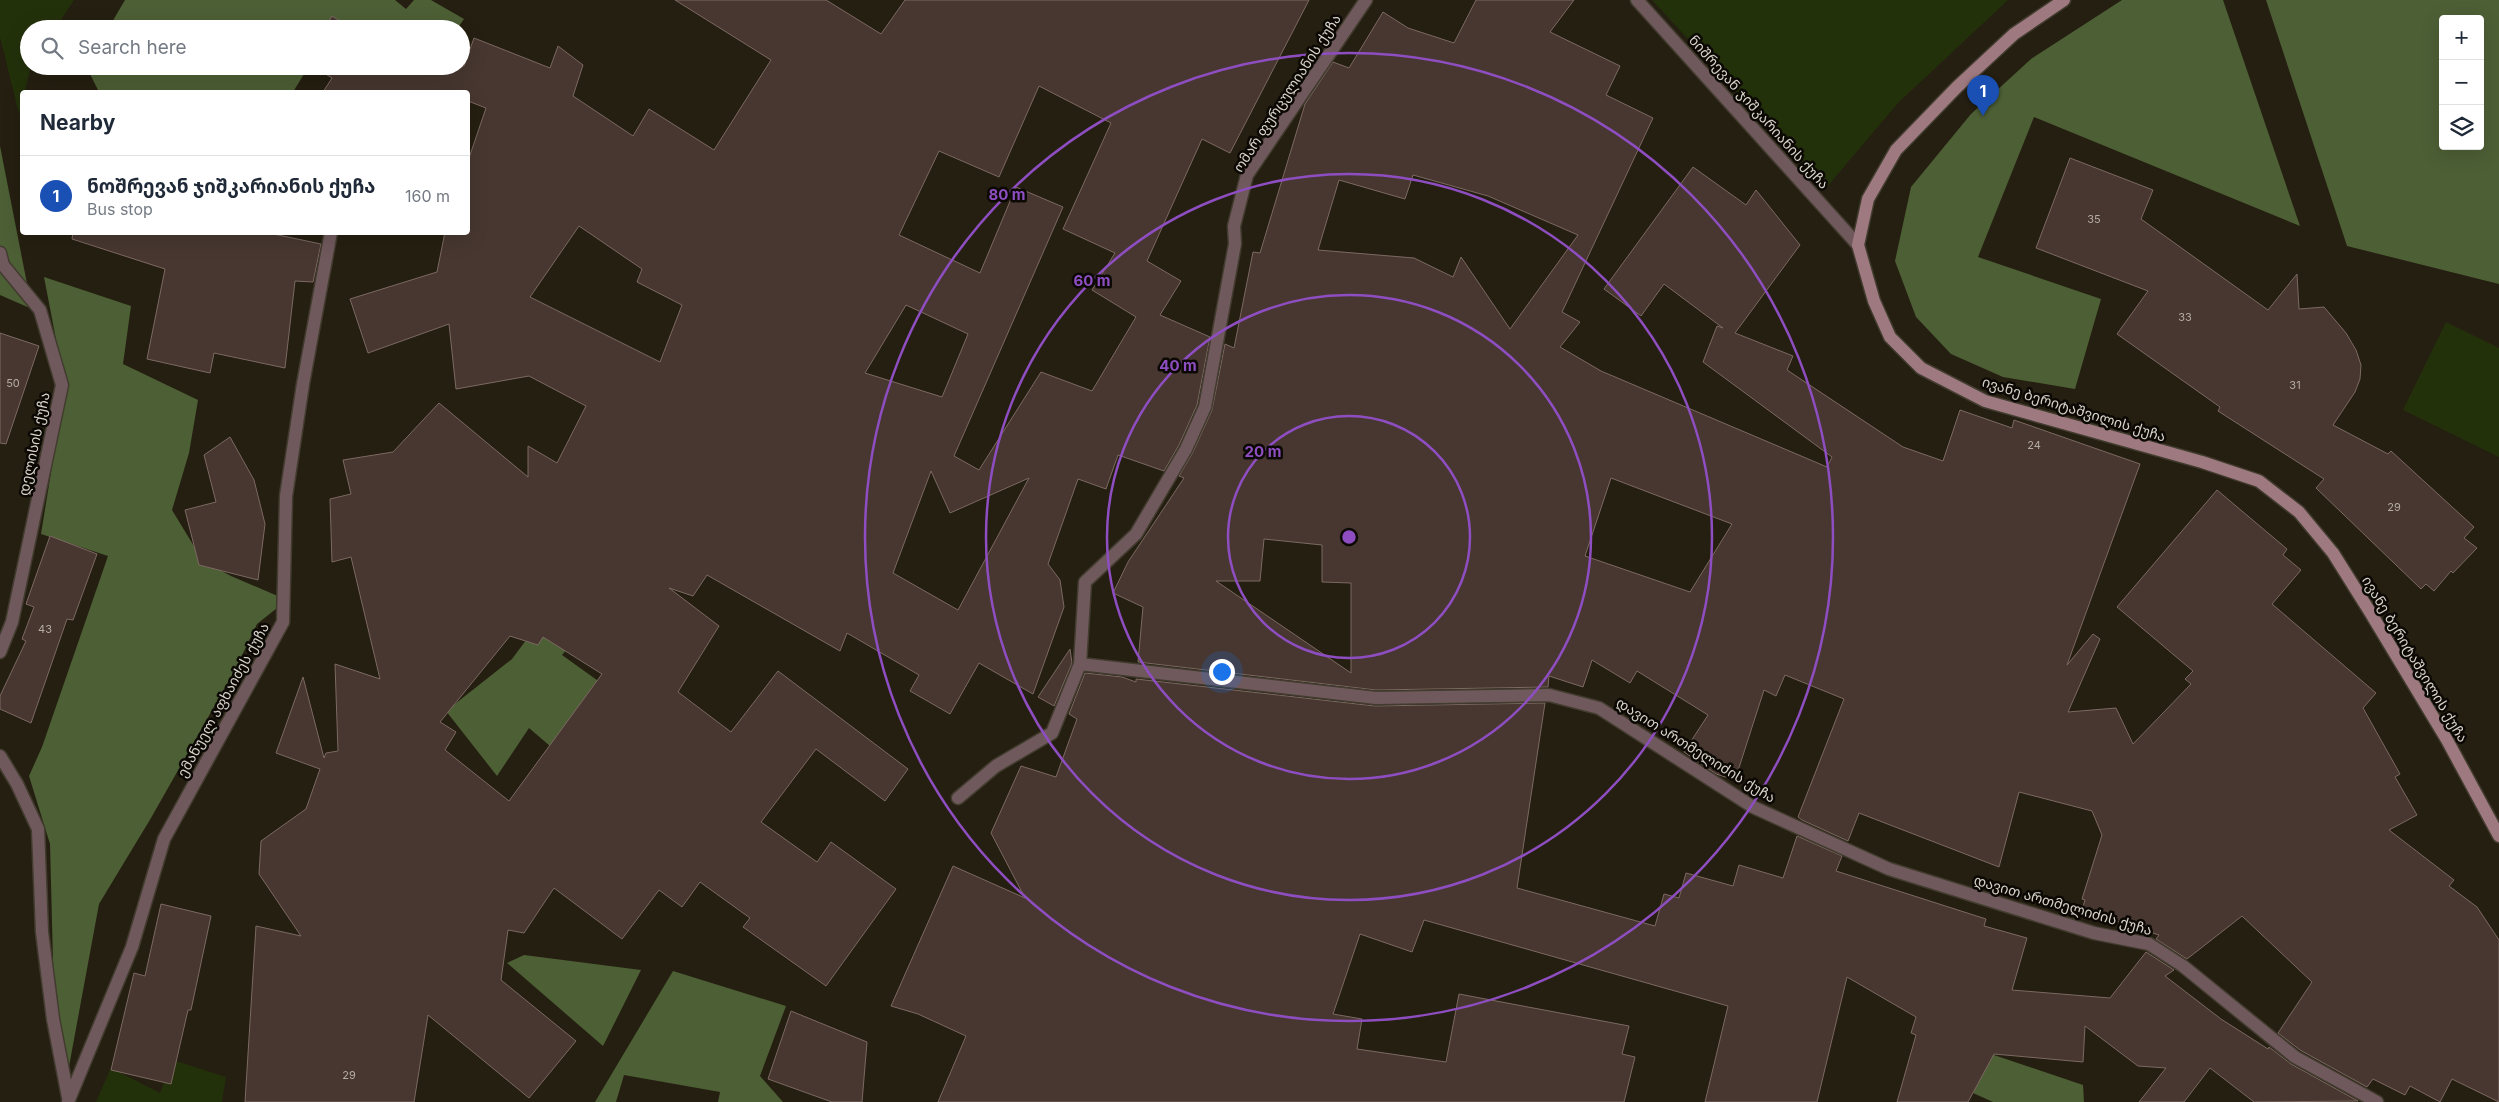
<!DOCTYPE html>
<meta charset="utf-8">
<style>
:root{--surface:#fff;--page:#f2f2f3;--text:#1f2937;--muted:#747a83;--line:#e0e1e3;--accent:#805f3f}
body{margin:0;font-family:Inter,"Noto Sans Georgian",sans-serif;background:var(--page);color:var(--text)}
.controls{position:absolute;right:15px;top:15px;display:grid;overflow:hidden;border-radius:5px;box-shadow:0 5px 20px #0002}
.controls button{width:45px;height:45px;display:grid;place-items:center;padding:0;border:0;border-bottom:1px solid var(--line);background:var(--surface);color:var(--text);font:25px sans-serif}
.you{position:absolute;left:1221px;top:671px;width:18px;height:18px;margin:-12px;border:4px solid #fff;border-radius:50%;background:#1a73e8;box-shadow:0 0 0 8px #1a73e833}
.badge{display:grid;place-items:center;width:32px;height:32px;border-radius:50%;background:var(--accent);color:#fff;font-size:16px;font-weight:700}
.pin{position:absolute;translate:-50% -41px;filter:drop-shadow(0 1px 2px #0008)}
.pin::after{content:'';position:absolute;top:26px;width:18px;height:15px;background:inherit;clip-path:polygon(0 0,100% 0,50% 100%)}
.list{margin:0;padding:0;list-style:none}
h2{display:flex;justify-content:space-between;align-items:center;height:65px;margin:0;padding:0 20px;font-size:21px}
h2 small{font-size:16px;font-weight:400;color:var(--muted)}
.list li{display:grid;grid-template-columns:32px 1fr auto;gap:15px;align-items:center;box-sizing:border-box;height:80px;padding:0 20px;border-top:1px solid var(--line)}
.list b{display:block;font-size:19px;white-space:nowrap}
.list p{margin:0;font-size:16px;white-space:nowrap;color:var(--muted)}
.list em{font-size:16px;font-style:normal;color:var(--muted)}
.icon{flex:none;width:28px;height:28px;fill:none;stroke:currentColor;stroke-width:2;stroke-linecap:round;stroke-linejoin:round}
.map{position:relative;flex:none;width:2499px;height:1102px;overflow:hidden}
.search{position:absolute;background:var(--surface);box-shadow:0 5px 20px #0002;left:20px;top:20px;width:450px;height:55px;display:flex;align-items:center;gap:12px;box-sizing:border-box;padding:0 18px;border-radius:28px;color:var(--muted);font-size:19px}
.panel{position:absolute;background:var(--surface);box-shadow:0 5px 20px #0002;left:20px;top:90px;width:450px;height:145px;border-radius:5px}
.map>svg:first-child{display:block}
.green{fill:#23310b}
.forest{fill:#4d5f35;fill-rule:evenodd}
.building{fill:#473730;stroke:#7c6962;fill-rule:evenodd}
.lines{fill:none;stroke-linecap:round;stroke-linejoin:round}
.minor-casing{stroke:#423c2f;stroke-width:15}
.secondary-casing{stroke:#423c2f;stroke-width:15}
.minor{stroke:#70595d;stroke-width:12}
.secondary{stroke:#9e7a80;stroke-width:12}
.ring{fill:none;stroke:#8e4ec1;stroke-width:2.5}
.labels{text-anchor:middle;stroke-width:5;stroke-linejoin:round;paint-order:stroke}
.number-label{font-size:11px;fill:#b4ada4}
.street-label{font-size:14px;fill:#d8d4cb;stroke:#0c0905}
.centre{fill:#8e4ec1;stroke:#0c0905;stroke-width:2.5}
.ring-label{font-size:15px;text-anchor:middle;font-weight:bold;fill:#8e4ec1;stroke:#0c0905;stroke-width:5;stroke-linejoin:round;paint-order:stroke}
</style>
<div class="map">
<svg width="2499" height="1102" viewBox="0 0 2499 1102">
<rect width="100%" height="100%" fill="#251f11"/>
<g class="green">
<polygon points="0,0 74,0 55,29 29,29 29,66 31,66 19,114 0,37"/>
<polygon points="1652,0 2008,0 1898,103 1826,188"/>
<polygon points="2446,322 2499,348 2499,457 2403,410"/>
<polygon points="173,1060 226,1077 222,1102 96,1102 111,1068 160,1093"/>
</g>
<g class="forest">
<polygon points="125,0 395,0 406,9 414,0 431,0 464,19 457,29 108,29"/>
<polygon points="2122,0 2223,0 2300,226 2034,117 1978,257 2101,299 2075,389 2003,377 1951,354 1916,317 1895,261 1911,187 1971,114 2031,59"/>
<path d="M2266,0H2499V284L2347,246ZM2443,19H2480V146H2443Z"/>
<polygon points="86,66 309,66 293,92 99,92"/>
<polygon points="0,146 32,309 0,295"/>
<polygon points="44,277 131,306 123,364 198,400 189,453 172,510 203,561 231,576 287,600 257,624 236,668 151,818 99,904 68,1072 54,1000 50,844 29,776 42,747 108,556 41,534 65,386"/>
<polygon points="562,592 595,616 562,655 601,683 550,746 529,728 497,776 446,711 512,659"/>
<polygon points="524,955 641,970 603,1046 507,963"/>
<polygon points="673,971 786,1006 760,1076 783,1102 718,1102 720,1092 624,1075 616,1102 595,1102"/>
<polygon points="1991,1054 2083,1085 2084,1102 1993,1102 1973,1093"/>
</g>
<g class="building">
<path d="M675,0H826L881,34L905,0H1309L1230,153L1202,139L1147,261L1181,281L1160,315L1210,337L1197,405L1179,445L1164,471L1118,455L1106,489L1078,479L1048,564L1060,580L1064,607L1033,694L979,663L950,714L910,691L919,675L847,633L840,651L707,575L693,596L669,588L719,626L678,692L731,732L778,671L908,769L885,801L816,749L761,822L817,862L831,842L896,889L826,986L743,927L750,918L700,882L682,907L659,890L622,939L554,888L524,933L508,930L501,980L576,1041L529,1098L428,1015L414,1102H245L256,926L301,936L259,874L261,841L306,809L320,769L276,753L303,677L324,758L326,753L338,751L335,664L380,679L351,557L332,562L330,499L351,494L343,460L393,452L439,403L528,477V446L557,463L586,406L529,376L456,389L449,324L368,353L350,299L437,272L445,232H468V161L486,108L468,101V92H323L332,78L313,66H464L474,38L550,68L558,46L583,65L573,96L633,136L649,109L714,150L771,60ZM1039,86L1111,123L1063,229L1115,253L1092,290L1136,317L1092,391L1041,372L979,470L954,456L1063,207L1016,187L980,273L899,235L939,151L999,177ZM579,226L642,269L637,282L682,305L660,362L530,297ZM906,305L968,334L942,397L865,373ZM931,471L950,513L1029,478L958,610L893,573ZM510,636L538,645L543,637L602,674L509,801L445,750L456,732L440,722Z"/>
<path d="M1476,0H1574L1550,32L1620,66L1606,95L1653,118L1562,312L1580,322L1560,347L1601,371L1827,467L1832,457L1703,362L1717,326L1723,328L1664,284L1641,316L1604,289L1693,167L1746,205L1756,190L1800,245L1735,333L1793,356L1787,370L1903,447L1943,461L1960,410L2012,428L2014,420L2140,464L2067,665L2093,634L2100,639L2068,712L2116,708L2133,744L2191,684L2185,679L2193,671L2117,607L2217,490L2287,549L2283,555L2301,570L2272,604L2376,693L2363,708L2400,774L2395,777L2417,815L2389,830L2454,880L2449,886L2477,907L2499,940V1102L2452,1079L2440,1102L2410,1086L2405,1095L2373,1079L2367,1087L2300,1050L2278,1033L2312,982L2242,916L2187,959L2156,939L2159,935L2082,910L2085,900L2082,899L2102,835L2092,811L2019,792L1999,867L1859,813L1848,841L1802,820L1798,817L1844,699L1785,675L1776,696L1764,690L1735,780L1716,774L1684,752L1708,715L1637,671L1630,683L1592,660L1583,687L1549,676L1548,687L1376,690L1138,662L1143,607L1113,593L1128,562L1184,478L1179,476L1193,452L1212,410L1225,344L1234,348L1253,252L1260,253L1305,104L1333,62L1349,68L1383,12L1408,28L1454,43ZM1413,175L1488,196L1578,235L1510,329L1461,257L1453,277L1414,258L1318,250L1339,180L1405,199ZM1611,478L1732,524L1690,592L1585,556ZM1264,539L1322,545V582L1351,583V673L1216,581H1260Z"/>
<polygon points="332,16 353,29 324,29"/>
<polygon points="2070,158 2153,190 2141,219 2268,310 2297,274 2299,309 2324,307 2346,333 2356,350 2361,365 2360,379 2355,392 2333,425 2388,454 2391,451 2474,527 2464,538 2477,548 2453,573 2451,571 2434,591 2426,584 2421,589 2316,488 2324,479 2218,411 2220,407 2117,334 2148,291 2036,248"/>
<polygon points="73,232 264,232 321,244 313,282 295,281 285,368 214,353 210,373 147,359 165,269 72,239"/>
<polygon points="0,333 39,346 6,444 0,443"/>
<polygon points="230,437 254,480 265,524 258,580 199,565 185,510 216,502 204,455"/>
<polygon points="50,536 97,554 73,620 67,619 31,723 0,709 0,696 26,641 22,639 34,607 26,604"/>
<polygon points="1070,649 1072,663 1054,706 1038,697"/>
<polygon points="1085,673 1122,677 1136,682 1136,679 1375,706 1545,703 1517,888 1655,926 1664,894 1679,898 1686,873 1733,886 1739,865 1783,878 1797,836 1842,856 1836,871 1986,919 1984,926 2027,938 2012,990 2110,998 2146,952 2174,970 2165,976 2221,1019 2268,1049 2269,1047 2291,1064 2358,1101 2254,1102 2210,1068 2184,1102 2139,1102 2166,1068 2138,1066 2085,1026 2083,1062 1994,1054 1968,1102 1897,1102 1916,1035 1911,1033 1916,1017 1847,977 1817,1102 1705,1102 1728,1006 1424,920 1412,952 1360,934 1333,1014 1362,1019 1357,1049 1446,1062 1459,994 1629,1026 1622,1054 1635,1057 1624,1102 938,1102 966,1036 918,1014 891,1006 953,866 1025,898 991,833 1021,766 1056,777 1077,719 1069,714"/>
<polygon points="161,904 211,916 191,1010 188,1010 171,1084 111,1070 134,973 145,976"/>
<polygon points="791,1011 867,1042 862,1102 832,1102 768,1079"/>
</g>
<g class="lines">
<defs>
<g id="minor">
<polyline points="1637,0 1858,245"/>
<polyline points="0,253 3,265 40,310 62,385 12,622 0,652"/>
<polyline points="1080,664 1376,698 1549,695 1599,708 1753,807 1889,869 2094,933 2149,944 2183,966 2295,1057 2377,1102"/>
<polyline points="0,756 17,784 38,829 42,932 53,1019 68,1097"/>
<polyline points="958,798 996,766 1052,733 1080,664 1085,582 1136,534 1186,449 1205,407 1235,244 1234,226 1247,175 1366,0"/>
<polyline points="68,1102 132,947 164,839 283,622 286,496 303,384 331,232"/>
</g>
<polyline id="secondary" points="2064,0 2014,34 1957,87 1896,150 1868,199 1858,245 1874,301 1890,337 1921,368 1985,401 2202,462 2259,481 2299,512 2333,553 2370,612 2447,740 2499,836"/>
</defs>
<use href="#minor" class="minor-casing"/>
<use href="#secondary" class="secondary-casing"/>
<use href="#minor" class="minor"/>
<use href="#secondary" class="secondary"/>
</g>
<g class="ring">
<circle cx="1349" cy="537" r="121"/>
<circle cx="1349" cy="537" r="242"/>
<circle cx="1349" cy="537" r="363"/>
<circle cx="1349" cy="537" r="484"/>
</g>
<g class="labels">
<g class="number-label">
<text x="2094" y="223">35</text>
<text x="2185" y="321">33</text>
<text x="13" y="387">50</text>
<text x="2295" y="389">31</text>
<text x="2034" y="449">24</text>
<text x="2394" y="511">29</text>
<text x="45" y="633">43</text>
<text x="349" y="1079">29</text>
</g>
<g class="street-label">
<text transform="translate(1287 93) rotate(-57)" y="5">ომარ ფურცულიანის ქუჩა</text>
<text transform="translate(1759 112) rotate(48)" y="5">ნიშრევან ჯიშკარიანის ქუჩა</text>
<text transform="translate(2074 409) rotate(17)" y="5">ივანე ბერიტაშვილის ქუჩა</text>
<text transform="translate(34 444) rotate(-78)" y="5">დელისის ქუჩა</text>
<text transform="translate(2415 659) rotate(59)" y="5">ივანე ბერიტაშვილის ქუჩა</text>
<text transform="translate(223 700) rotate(-61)" y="5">ემანუელ აფხაიძეს ქუჩა</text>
<text transform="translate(1696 750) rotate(32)" y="5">დავით ართმელიძის ქუჩა</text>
<text transform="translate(2063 905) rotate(16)" y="5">დავით ართმელიძის ქუჩა</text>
</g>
</g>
<circle cx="1349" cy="537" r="8" class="centre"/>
<g class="ring-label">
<text x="1007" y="200">80 m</text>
<text x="1092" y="286">60 m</text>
<text x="1178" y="371">40 m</text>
<text x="1263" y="457">20 m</text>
</g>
</svg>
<div class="controls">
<button>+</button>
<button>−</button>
<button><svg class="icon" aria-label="layers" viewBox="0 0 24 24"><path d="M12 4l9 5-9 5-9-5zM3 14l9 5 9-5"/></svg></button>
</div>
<div class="you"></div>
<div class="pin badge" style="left:1983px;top:116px;background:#1a4fb4">1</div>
<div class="search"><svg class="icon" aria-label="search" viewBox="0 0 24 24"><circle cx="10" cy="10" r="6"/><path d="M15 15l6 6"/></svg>Search here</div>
<section class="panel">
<h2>Nearby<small></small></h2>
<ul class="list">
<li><span class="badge" style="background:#1a4fb4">1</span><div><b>ნოშრევან ჯიშკარიანის ქუჩა</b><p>Bus stop</p></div><em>160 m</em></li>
</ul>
</section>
</div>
